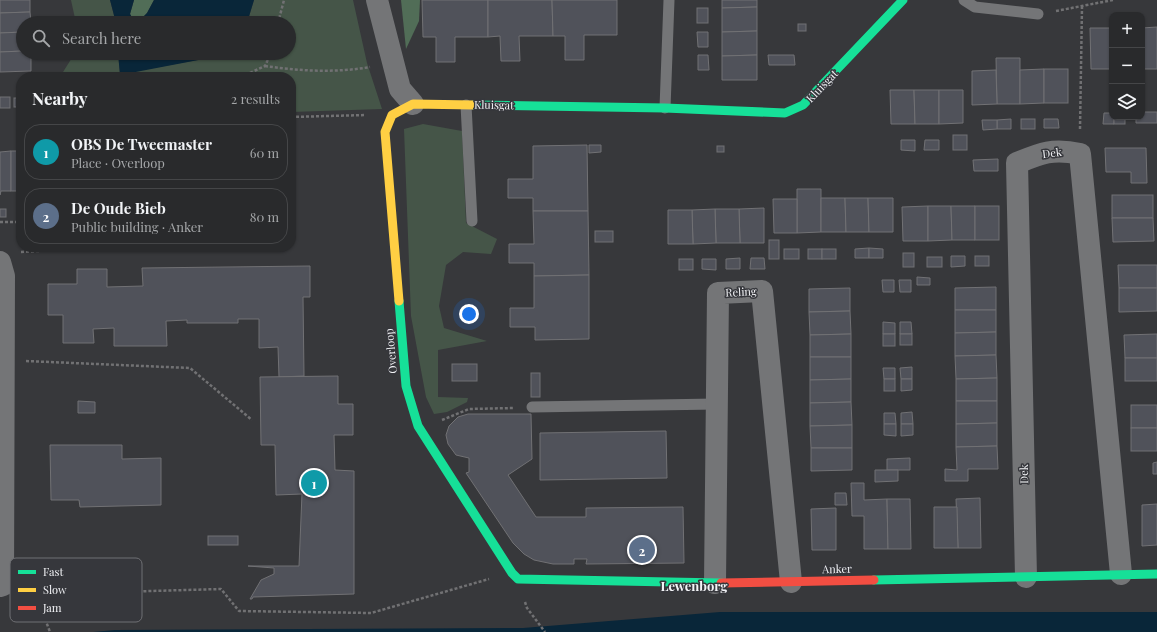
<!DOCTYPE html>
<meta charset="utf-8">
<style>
:root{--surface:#292a2c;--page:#353638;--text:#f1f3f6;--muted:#a5a7a9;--line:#454648;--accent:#d6ab8b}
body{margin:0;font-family:"Playfair Display",serif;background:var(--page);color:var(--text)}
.controls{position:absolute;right:12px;top:12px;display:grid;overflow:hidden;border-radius:8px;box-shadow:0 1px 3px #0004}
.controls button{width:36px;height:36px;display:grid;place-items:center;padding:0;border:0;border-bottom:1px solid var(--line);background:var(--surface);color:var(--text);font:20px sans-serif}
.you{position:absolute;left:469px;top:314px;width:14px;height:14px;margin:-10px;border:3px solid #fff;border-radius:50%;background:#1a73e8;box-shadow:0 0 0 6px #1a73e833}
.badge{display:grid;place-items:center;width:26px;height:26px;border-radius:50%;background:var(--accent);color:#fff;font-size:13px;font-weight:700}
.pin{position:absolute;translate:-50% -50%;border:2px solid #fff;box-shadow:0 1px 4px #0006}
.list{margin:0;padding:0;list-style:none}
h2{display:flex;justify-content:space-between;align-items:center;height:52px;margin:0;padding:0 16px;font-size:17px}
h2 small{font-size:13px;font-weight:400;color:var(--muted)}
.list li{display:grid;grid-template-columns:26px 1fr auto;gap:12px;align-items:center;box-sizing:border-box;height:56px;margin:0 8px 8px;padding:0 8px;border:1px solid var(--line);border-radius:16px}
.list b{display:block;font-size:15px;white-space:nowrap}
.list p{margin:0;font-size:13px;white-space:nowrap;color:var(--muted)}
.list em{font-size:13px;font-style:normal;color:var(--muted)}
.icon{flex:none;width:22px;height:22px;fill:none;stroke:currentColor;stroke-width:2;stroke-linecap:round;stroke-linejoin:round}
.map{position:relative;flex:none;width:1157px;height:632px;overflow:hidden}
.search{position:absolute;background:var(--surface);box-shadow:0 1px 3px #0004;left:16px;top:16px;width:280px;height:44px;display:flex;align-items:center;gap:10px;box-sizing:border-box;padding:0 14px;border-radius:22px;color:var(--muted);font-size:15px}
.panel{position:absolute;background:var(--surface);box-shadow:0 1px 3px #0004;left:16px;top:72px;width:280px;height:180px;border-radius:16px}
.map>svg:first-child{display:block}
.green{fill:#455548}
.forest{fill:#516d57}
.water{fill:#092639}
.building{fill:#50525a;stroke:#717174}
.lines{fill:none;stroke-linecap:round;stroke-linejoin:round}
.path{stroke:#717173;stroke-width:2.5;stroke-dasharray:3 2;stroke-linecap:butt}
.lane{stroke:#747577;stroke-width:11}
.street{stroke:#747577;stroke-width:22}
.fast{stroke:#16e098;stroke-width:9}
.slow{stroke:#ffcf43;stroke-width:9}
.jam{stroke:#f24e42;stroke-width:9}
.labels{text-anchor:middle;stroke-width:3;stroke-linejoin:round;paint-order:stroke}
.street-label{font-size:11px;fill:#f3f4f7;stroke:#36373c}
.quarter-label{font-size:13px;font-weight:bold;fill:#f3f4f7;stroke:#36373c}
.key{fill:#36373c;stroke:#6f7074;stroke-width:1}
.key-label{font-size:11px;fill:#f3f4f7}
</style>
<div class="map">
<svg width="1157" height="632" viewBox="0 0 1157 632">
<rect width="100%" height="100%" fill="#37383b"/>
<g class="green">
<polygon points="71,0 110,0 116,23 76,23"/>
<polygon points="254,0 353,0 367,63 382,109 291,112 291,77 64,77 63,72 75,53 118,53 120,74 214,57 222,53 289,53 289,23 247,23"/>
<polygon points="423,124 462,131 466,223 497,239 491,254 463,252 446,265 439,306 444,328 487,341 438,350 438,397 468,398 467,402 447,412 434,414 426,397 411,316 404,129"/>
</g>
<g class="forest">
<polygon points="134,0 154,0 147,13 138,22 134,21 130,14"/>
<polygon points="401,0 420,0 419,21 406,49"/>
</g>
<g class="water">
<polygon points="110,0 134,0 130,14 134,21 138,22 147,13 154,0 254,0 247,23 116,23"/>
<polygon points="118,53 222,53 214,57 120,75"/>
<polygon points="720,612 1157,612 1157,632 93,632 115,630 523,628"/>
</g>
<g class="building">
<polygon points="0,0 30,0 30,12 0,13"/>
<polygon points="422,0 488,0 488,37 455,37 455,62 436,62 436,37 423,37"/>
<polygon points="488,0 552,0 553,36 519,36 520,61 501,61 500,36 488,37"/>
<polygon points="552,0 617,0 617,35 584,35 584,60 565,60 565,36 553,36"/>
<polygon points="722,0 757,0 757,7 722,8"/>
<polygon points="757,7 757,31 722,32 722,8"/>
<rect x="697" y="8" width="11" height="15"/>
<polygon points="30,12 31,23 23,23 23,32 0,33 0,13"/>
<rect x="798" y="24" width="8" height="7"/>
<polygon points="1157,27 1157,69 1142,69 1142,28"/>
<polygon points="1090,28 1112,28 1112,69 1091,69"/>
<polygon points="757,31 757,55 722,56 722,32"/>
<polygon points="23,32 23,51 0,52 0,33"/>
<polygon points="697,32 708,32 708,47 698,47"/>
<polygon points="23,51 23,53 31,53 31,71 0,72 0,52"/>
<polygon points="698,55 708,55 709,70 698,70"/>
<polygon points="757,55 757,80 722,80 722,56"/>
<polygon points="768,55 794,55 795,65 769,65"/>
<polygon points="996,58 1020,58 1020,104 997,104"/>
<polygon points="1044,69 1044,103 1020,104 1020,70"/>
<rect x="1044" y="69" width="24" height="34"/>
<polygon points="996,70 997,104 972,105 972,71"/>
<polygon points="890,90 914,90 915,124 891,124"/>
<polygon points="914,90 939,90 939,124 915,124"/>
<polygon points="939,90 963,90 963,123 939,124"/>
<rect x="0" y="97" width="10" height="11"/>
<rect x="14" y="98" width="7" height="9"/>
<polygon points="1142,112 1157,112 1157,123 1136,123 1136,117 1142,117"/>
<polygon points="1104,113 1112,113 1112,117 1114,117 1114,124 1103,124"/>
<rect x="1114" y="117" width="11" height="7"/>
<polygon points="1011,119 1011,129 997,129 997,120"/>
<rect x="1021" y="119" width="14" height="10"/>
<polygon points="1044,119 1058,119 1059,128 1044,128"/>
<polygon points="982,120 997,120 997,129 983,130"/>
<rect x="953" y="135" width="14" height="15"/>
<polygon points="901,140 915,140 915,151 901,150"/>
<polygon points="925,140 939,140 939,150 924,150"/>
<polygon points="587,145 588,211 533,211 533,198 508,198 508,179 533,179 533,146"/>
<polygon points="589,145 601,145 601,152 589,153"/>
<rect x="717" y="146" width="7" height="6"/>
<polygon points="1105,148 1146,148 1147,183 1131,183 1131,172 1106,172"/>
<polygon points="11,151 11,191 1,191 0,195 0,152"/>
<rect x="11" y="151" width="10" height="40"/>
<polygon points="998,159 998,171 974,171 973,160"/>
<polygon points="797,189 821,189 821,232 797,233"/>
<rect x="1112" y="195" width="41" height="23"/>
<polygon points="821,198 845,198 846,232 821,232"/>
<polygon points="845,198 868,198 869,232 846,232"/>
<polygon points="868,198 893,198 893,232 869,232"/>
<polygon points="773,199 797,199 797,233 774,233"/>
<polygon points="928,206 928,241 903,241 902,207"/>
<polygon points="928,206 951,206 952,240 928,241"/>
<polygon points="951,206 975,206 975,240 952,240"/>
<rect x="975" y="206" width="24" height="34"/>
<polygon points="764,208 764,243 740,243 739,209"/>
<rect x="0" y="209" width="6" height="8"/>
<polygon points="715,209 739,209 740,243 716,243"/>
<polygon points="715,209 716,243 693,244 692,210"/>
<polygon points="668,210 692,210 693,244 668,244"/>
<polygon points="533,211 588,211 589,275 534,276 534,263 509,263 509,244 534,244"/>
<polygon points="1112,218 1153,218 1154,241 1113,242"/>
<rect x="595" y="231" width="18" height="11"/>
<rect x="769" y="240" width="10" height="19"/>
<polygon points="869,248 869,258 855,258 855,249"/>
<polygon points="869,248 883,249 883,258 869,258"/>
<rect x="784" y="249" width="15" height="10"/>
<rect x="808" y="249" width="14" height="10"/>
<rect x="822" y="249" width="14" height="10"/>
<rect x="903" y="253" width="11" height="14"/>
<polygon points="951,256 965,256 965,266 951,267"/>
<rect x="975" y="256" width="14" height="10"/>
<rect x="927" y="257" width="15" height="10"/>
<polygon points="740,258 740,269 726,269 726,259"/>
<polygon points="751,258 764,258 765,269 750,269"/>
<rect x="679" y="259" width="14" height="11"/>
<polygon points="702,259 716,259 716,270 702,269"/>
<polygon points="1118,265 1157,265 1157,288 1119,288"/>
<polygon points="310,266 310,297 303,297 304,376 279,377 278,347 259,348 259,319 238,319 238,323 187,323 187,320 166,321 167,346 114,346 114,328 93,329 94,343 63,343 63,315 48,315 48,284 77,284 77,269 107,269 107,287 143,286 142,268"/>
<polygon points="589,275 589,339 535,340 535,327 510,327 510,308 534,308 534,276"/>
<polygon points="917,277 930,278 930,285 917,285"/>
<polygon points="882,280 894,280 894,292 883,292"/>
<polygon points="899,280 911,280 911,292 900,292"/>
<polygon points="996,287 996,310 955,310 955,288"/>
<polygon points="850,288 850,311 809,312 809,289"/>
<polygon points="1119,288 1157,288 1157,311 1119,312"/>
<polygon points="955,310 996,310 996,332 955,333"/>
<polygon points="850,311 851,334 810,335 809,312"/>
<polygon points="883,322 895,323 895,334 883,334"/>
<polygon points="900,322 911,322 912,334 900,334"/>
<polygon points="996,332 996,355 955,356 955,333"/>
<polygon points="851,334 851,357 810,357 810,335"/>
<rect x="883" y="334" width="12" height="12"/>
<rect x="900" y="334" width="12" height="11"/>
<polygon points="1157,334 1157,358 1125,358 1124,335"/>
<polygon points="996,355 997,378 956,379 955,356"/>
<polygon points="810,357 851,357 851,379 810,380"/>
<rect x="1125" y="358" width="32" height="23"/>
<rect x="452" y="364" width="25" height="17"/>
<polygon points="912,367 912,379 901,379 900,368"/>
<polygon points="883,368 895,368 895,379 884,379"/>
<rect x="531" y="373" width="9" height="24"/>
<polygon points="338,376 338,404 353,404 353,435 334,435 335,470 354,471 354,594 253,597 252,599 250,599 261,580 274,574 274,568 248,566 299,566 302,494 276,495 275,445 261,445 260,377"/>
<polygon points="997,378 997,401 956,401 956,379"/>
<polygon points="851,379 851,402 810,403 810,380"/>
<rect x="884" y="379" width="11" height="12"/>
<polygon points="901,379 912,379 912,390 901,391"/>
<polygon points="78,401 95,402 95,413 78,413"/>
<polygon points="956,401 997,401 997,423 956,424"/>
<polygon points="851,402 852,425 810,426 810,403"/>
<rect x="1131" y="405" width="26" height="23"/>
<polygon points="912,412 913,424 901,424 901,413"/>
<polygon points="884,413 895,413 896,424 884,424"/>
<polygon points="468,414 531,414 532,459 508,475 536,517 586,517 586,508 683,507 684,563 586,564 587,559 574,559 574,564 553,564 534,560 524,554 513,543 466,473 469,472 469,458 456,455 448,444 446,435 449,426 458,417"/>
<polygon points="997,423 997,446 956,447 956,424"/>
<polygon points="884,424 896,424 896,436 884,435"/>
<polygon points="901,424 913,424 913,435 901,436"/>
<polygon points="852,425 852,448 811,448 810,426"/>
<rect x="1131" y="428" width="26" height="23"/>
<polygon points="666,431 667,478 540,480 540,433"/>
<polygon points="50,445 122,445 122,459 161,458 161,505 80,507 79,500 51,500"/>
<polygon points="997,446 998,469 968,469 968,481 945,481 945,469 957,470 956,447"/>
<polygon points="811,448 852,448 852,470 811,471"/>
<polygon points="910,458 910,470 887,470 887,459"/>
<polygon points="1157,462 1157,474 1153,474 1153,463"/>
<polygon points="875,470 898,470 898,481 875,482"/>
<polygon points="851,483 864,483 864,500 887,499 888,549 864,549 864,516 852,516"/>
<polygon points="835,493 846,493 847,505 835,505"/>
<polygon points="980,498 981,548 958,548 956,499"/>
<polygon points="887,499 910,499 911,549 888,549"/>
<polygon points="1157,504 1157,545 1142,546 1142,505"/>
<polygon points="934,507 957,507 958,548 934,548"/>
<polygon points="836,508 836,550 812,550 811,509"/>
<rect x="208" y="536" width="30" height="9"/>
</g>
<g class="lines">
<g class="path">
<polyline points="1056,11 1113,0"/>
<polyline points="278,23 284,0"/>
<path d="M265,66C299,71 336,73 370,67"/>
<polyline points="241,77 265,66 271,53"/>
<polyline points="291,117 366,115"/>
<polyline points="1080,129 1082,7"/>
<polyline points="0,222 21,222"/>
<polyline points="21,252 106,247"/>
<polyline points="26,361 190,368 252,420"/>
<polyline points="442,420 469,409 514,408"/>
<polyline points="24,598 44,616 50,632"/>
<polyline points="24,599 46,594 221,589 239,611 371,613 489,579"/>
<polyline points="525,602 527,608 545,632"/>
</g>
<g class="lane">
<polyline points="964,0 975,7 1038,14"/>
<polyline points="466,105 472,221"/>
<polyline points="665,108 669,0"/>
<polyline points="532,407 716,404"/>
</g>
<g class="street">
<polyline points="377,0 400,89 413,104"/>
<polyline points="0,262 4,276 3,585 0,586"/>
<path d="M1026,577L1017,163C1041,153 1053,148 1080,154L1121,574"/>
<polyline points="715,583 718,293 762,291 791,582"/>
</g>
<g class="fast">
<polyline points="474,105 665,108 785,113 803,105 903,0"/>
<polyline points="399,301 406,386 418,426 512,573 518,579 721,583"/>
<polyline points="874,580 1157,574"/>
</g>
<polyline class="slow" points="399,301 385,132 392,115 413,104 474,105"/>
<polyline class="jam" points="721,583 874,580"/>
</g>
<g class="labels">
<g class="street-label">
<text transform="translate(822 86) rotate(-46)" y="4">Kluisgat</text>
<text transform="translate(494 105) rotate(1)" y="4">Kluisgat</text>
<text transform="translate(1052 153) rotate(-7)" y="4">Dek</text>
<text transform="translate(741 292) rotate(-3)" y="4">Reling</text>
<text transform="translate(391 351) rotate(-95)" y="4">Overloop</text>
<text transform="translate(1024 474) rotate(-91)" y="4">Dek</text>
<text transform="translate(837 569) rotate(-1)" y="4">Anker</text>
</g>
<g class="quarter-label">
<text x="694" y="591">Lewenborg</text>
</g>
</g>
<rect x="10" y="558" width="132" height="64" rx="6" class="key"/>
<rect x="18" y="570" width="18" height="4" fill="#16e098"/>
<rect x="18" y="588" width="18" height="4" fill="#ffcf43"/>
<rect x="18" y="606" width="18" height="4" fill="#f24e42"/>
<g class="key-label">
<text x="43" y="576">Fast</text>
<text x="43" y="594">Slow</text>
<text x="43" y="612">Jam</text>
</g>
</svg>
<div class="controls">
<button>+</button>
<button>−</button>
<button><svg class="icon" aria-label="layers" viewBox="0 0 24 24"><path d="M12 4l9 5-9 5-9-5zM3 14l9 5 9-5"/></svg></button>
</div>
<div class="you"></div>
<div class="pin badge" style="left:314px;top:483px;background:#0f9aa8">1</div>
<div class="pin badge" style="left:642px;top:550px;background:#5c6f8a">2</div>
<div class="search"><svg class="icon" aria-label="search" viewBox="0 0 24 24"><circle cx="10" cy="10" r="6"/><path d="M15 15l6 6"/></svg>Search here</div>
<section class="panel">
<h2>Nearby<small>2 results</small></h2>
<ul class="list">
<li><span class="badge" style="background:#0f9aa8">1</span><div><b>OBS De Tweemaster</b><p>Place · Overloop</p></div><em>60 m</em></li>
<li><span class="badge" style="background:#5c6f8a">2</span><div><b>De Oude Bieb</b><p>Public building · Anker</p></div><em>80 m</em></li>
</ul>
</section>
</div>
